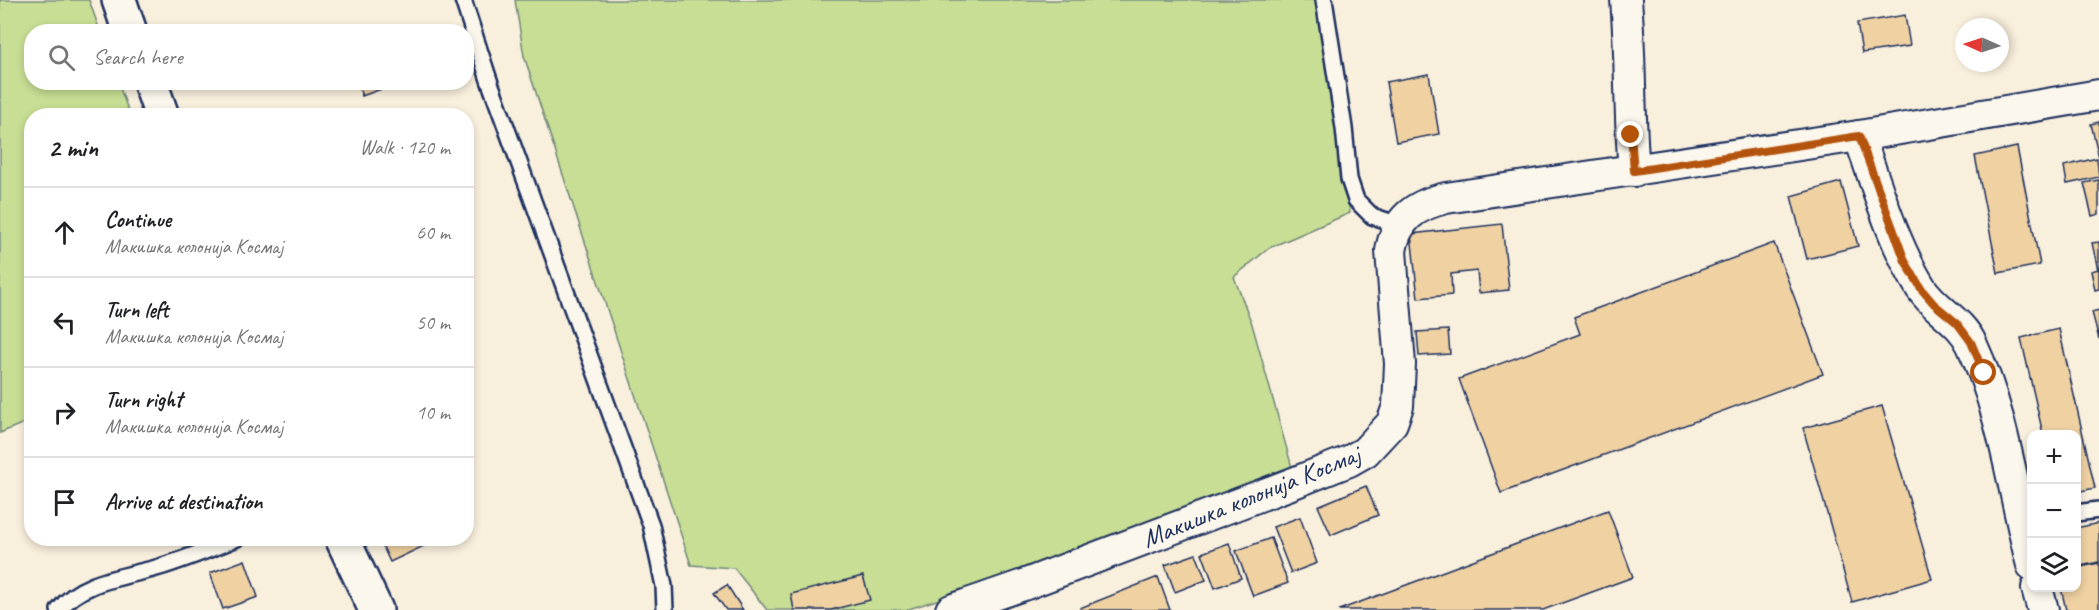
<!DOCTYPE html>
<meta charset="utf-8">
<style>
:root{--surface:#fff;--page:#f2f2f2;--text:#202124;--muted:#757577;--line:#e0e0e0}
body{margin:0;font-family:Caveat,sans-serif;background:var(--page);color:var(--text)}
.controls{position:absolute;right:18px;bottom:18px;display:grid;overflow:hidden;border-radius:12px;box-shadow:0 3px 9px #0003}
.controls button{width:54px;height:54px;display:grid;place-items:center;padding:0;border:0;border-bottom:2px solid var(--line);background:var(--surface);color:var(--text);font:30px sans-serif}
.compass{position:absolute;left:1955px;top:18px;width:54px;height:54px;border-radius:50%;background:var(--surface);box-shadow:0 3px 9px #0003;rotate:273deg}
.stop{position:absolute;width:18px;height:18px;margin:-14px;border:4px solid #b45309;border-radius:50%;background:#fff}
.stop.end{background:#b45309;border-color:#fff;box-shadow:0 2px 6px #0008}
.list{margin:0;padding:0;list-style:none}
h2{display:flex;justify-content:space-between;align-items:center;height:78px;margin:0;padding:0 24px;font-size:26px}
h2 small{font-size:20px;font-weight:400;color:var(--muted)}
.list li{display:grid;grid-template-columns:39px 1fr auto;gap:18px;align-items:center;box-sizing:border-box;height:90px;padding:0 24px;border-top:2px solid var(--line)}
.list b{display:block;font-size:22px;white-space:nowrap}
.list p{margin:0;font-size:20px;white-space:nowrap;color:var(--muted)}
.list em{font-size:20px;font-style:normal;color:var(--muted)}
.icon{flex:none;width:33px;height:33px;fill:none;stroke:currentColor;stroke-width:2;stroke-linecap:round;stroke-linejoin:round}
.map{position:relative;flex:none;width:2099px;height:610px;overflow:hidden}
.search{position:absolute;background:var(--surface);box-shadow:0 3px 9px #0003;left:24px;top:24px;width:450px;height:66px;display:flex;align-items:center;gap:15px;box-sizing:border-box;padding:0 21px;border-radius:24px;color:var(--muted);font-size:22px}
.panel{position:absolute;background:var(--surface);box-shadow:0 3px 9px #0003;left:24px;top:108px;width:450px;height:438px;border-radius:24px}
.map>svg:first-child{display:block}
.green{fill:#c7de94;stroke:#718679;stroke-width:1.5}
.building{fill:#efd1a2;stroke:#1b2f5e;stroke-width:1.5}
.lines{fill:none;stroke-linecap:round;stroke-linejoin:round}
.service-casing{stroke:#1b2f5e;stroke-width:20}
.minor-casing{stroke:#1b2f5e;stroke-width:34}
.tertiary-casing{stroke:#1b2f5e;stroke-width:38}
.service{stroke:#fbf7ec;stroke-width:15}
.minor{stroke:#fbf7ec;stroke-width:30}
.tertiary{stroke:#fbf7ec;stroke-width:33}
.route{stroke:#b45309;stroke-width:8}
.labels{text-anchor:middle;stroke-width:4.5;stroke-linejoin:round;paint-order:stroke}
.street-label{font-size:26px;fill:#1b2f5e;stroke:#fbf7ec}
</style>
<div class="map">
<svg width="2099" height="610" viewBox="0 0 2099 610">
<rect width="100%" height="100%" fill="#f9efdd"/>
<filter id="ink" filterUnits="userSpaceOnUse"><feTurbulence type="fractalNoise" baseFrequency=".0167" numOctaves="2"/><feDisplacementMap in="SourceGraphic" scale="12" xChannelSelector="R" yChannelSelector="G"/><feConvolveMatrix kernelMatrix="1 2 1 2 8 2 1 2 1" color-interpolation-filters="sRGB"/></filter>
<g filter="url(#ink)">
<g class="green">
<polygon points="0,0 89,0 100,31 32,32 32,82 118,83 130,115 32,116 31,420 0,433"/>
<polygon points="515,0 1321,0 1350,213 1269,248 1234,277 1252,324 1296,482 906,610 767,610 734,568 691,565 524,56"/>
</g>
<g class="building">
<polygon points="1905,15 1910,46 1862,53 1857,23"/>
<polygon points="1429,74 1439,134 1396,142 1386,82"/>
<polygon points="357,82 397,82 398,83 362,96"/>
<polygon points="2099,122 2099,157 2091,124"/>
<polygon points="2017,147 2040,265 1998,273 1975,156"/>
<polygon points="2097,158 2099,177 2067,184 2064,166"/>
<polygon points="2099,180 2099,214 2092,216 2084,183"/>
<polygon points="1841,182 1858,246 1807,259 1791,196"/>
<polygon points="1502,224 1509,290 1479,293 1477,271 1451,274 1452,295 1418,298 1411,234"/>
<polygon points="2099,242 2099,269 2098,270 2092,243"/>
<polygon points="1774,243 1823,374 1501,493 1459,379 1580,334 1574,317"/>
<polygon points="2099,269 2099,289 2095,290 2091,271"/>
<polygon points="2099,310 2099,339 2092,312"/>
<polygon points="2059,329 2095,488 2076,492 2076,434 2043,434 2021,338"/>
<polygon points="1448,330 1450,354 1419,356 1417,332"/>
<polygon points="1882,406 1932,579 1852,602 1803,428"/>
<polygon points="1366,486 1378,515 1331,535 1318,506"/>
<polygon points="1608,510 1633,577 1543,610 1339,610"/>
<polygon points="1300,517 1317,563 1291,573 1273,527"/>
<polygon points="2099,523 2099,562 2076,567 2076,528"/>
<polygon points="379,538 422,538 426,545 390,562"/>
<polygon points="1271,538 1288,583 1253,596 1236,551"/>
<polygon points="1229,543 1241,578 1215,588 1202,553"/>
<polygon points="1196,554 1206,580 1175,592 1165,565"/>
<polygon points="245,560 258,597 223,609 210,573"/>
<polygon points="2099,563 2099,610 2066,610 2061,588 2076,588 2076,568"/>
<polygon points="863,576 870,600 831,610 794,610 791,594"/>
<polygon points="1158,577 1170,610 1080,610 1080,608"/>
<polygon points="727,585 743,610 726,610 714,593"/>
</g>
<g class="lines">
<defs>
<g id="service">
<polyline points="463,0 489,80 651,525 664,586 665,610"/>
<polyline points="1324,0 1344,128 1349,179 1356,200 1372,216 1399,225"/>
<polyline points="2076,513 2099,510"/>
<path d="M59,610C82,579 129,577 163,566C188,558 213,548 237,538"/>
</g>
<g id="minor">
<path d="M1626,0C1631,57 1629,114 1634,171"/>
<path d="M1859,136C1877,186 1893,243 1921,288C1935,310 1961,320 1972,345C2004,414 2013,492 2032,565"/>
<polyline points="2037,588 2043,610"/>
<path d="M951,610L1026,584L1296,482L1349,461L1365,452L1392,423L1398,406L1400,364L1391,251C1396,219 1415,205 1446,198L1859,136L2099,95"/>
</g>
<g id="tertiary">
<polyline points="119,0 130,32"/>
<polyline points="150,82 162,116"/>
<polyline points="342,538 376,610"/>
</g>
</defs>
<use href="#service" class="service-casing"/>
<use href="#minor" class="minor-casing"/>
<use href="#tertiary" class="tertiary-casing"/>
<use href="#service" class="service"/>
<use href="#minor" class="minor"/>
<use href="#tertiary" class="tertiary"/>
</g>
</g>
<g class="lines" filter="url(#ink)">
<polyline class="route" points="1631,135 1634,171 1859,136 1905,261 1922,290 1934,304 1957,323 1971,342 1984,373"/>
</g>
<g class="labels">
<g class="street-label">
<text transform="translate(1251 496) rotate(-22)" y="9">Макишка колонија Космај</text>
</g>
</g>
</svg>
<div class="controls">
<button>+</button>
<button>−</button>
<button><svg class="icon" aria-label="layers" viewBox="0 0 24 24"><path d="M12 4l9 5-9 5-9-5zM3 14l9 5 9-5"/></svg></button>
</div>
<svg class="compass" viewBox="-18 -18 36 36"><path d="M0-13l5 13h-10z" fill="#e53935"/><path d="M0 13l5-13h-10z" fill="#757577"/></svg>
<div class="stop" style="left:1984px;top:373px"></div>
<div class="stop end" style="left:1631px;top:135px"></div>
<div class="search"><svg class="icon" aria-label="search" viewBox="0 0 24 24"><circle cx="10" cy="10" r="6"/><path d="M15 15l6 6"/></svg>Search here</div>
<section class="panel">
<h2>2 min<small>Walk · 120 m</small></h2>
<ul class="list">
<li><svg class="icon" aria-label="ahead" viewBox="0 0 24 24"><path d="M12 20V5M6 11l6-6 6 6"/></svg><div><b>Continue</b><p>Макишка колонија Космај</p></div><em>60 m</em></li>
<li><svg class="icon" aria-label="left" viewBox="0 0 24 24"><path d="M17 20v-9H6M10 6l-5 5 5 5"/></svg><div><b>Turn left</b><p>Макишка колонија Космај</p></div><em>50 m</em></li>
<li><svg class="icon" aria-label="right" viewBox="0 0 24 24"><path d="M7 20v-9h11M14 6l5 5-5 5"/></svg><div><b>Turn right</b><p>Макишка колонија Космај</p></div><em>10 m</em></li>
<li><svg class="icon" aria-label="arrive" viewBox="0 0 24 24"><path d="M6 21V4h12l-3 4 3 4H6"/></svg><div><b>Arrive at destination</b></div></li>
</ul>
</section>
</div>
